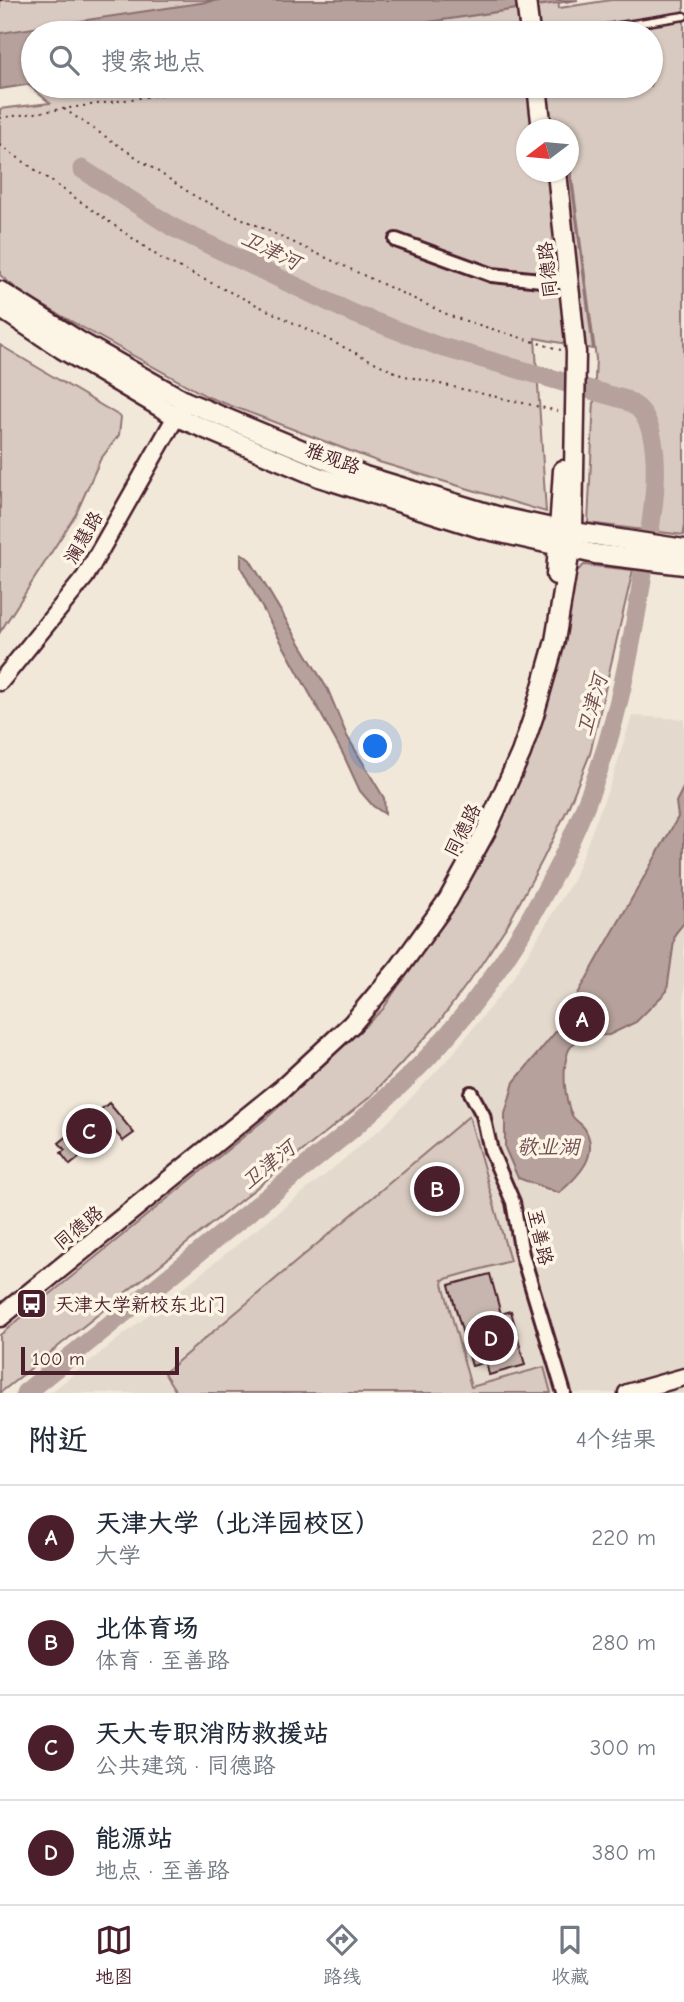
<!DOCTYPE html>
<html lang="zh">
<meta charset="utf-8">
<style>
:root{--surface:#fff;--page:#f6f6f7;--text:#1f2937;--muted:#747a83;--line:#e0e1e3;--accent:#4a1f2b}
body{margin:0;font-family:"Comic Neue","LXGW WenKai TC",sans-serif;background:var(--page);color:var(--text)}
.compass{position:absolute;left:516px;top:119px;width:63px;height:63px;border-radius:50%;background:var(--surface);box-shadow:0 2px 5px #0004;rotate:254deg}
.scale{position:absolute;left:21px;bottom:18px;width:158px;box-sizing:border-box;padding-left:7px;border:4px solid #4a1f2b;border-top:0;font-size:19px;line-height:24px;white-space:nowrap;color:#4a1f2b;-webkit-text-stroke:5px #fcf5e5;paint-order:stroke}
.you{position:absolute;left:376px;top:747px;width:24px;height:24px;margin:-18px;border:5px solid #fff;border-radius:50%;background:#1a73e8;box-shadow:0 0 0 10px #1a73e833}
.badge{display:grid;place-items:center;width:46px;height:46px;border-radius:50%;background:var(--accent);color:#fff;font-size:23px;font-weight:700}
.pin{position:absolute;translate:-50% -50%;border:4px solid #fff;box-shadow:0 2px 7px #0006}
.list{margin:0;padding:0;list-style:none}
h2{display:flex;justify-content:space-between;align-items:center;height:91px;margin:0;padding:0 28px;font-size:30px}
h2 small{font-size:23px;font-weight:400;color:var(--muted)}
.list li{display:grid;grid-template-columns:46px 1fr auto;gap:21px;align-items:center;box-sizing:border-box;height:105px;padding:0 28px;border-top:2px solid var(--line)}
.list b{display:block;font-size:26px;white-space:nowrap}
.list p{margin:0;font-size:23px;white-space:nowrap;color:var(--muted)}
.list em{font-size:23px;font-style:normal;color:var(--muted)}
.icon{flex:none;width:38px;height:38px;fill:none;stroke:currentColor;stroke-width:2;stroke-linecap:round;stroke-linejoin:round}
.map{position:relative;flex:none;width:684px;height:1393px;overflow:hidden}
.search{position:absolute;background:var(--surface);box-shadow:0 2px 5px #0004;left:21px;right:21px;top:21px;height:77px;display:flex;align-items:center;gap:18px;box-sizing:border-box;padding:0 24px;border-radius:38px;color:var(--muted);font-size:26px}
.sheet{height:511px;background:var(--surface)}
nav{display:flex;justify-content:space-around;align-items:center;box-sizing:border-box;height:98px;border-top:2px solid var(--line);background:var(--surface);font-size:19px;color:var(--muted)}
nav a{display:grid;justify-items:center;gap:4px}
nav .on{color:var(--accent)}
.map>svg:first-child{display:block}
.built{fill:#e4d9cd}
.green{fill:#d8cac0;stroke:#917476;stroke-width:2;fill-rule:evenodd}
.water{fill:#b6a19c;stroke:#8b6d6f;stroke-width:2}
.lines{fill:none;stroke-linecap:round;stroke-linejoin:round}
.river{stroke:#b6a19c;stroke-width:19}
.building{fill:#c7b6af;stroke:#4a1f2b;stroke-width:2}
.service-casing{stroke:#4a1f2b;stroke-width:11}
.minor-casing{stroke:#4a1f2b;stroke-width:18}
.tertiary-casing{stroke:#4a1f2b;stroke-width:21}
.secondary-casing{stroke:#4a1f2b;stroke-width:23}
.path{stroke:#4a1f2b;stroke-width:2;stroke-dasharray:2 5;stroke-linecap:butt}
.service{stroke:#fcf5e5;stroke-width:6}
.minor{stroke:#fcf5e5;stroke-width:12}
.tertiary{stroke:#fcf5e5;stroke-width:16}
.secondary{stroke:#fcf5e5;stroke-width:18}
.labels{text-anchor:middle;stroke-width:7;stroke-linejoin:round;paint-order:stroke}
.street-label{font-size:19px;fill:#4a1f2b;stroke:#fcf5e5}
.poi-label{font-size:19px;fill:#4a1f2b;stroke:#fcf5e5;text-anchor:start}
.water-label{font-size:21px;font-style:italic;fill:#704c53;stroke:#fcf5e5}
</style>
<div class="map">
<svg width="684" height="1393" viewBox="0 0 684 1393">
<rect width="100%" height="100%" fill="#f1e8da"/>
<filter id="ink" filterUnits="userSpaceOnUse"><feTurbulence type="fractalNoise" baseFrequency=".0143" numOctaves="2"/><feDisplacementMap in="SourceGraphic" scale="14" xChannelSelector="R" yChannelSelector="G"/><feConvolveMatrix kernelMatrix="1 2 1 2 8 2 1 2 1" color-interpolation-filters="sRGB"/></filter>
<g filter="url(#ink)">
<polygon class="built" points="632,716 684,719 684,1393 50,1393 325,1175 386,1124 450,1057 511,981 573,880 613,777"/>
<g class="green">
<path d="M0,0H558L559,8L611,0H684V535L588,523L596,359L569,155L568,130H526V172H568L569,165L593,349L535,338L546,512L379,462L208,397L24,295L0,275V109L50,103L0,61ZM33,33H651V86H33Z"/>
<polygon points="0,345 121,417 119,435 100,460 76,514 0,632"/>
<polygon points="584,565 633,570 590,754 568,808 542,861 508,924 478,969 436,1026 370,1097 0,1393 0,1335 270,1115 383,1009 452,904 517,783 553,679 565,615 577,571"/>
<polygon points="469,1116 510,1261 442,1280 471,1387 544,1367 551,1393 177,1393 164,1373"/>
</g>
<g class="water">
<polygon points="220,0 578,0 355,33 33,33 33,84 0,89 0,33"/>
<polygon points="241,553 250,560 328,690 347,736 384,798 385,814 373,806 360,791 343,754 258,600 241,567"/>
<path d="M684,786V923L675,934L667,991L636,1022L609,1035L583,1036C578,1040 570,1045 568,1052C562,1069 564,1101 573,1117C576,1121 582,1124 585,1129C600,1155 579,1176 559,1193L518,1178L505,1148V1114L514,1082L558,1029L678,817L676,802Z"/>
</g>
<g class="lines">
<path class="river" d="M25,1393L352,1129C378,1105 405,1082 429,1056C513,965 582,840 614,720C629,663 638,606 647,548C653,514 666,437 639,409C636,406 630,403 626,400L438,346L352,313L174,228L82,169"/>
</g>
<g class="building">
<polygon points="109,1103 134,1133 123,1141 114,1130 70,1165 61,1153 65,1150 59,1143"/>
<polygon points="490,1274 501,1314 511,1311 525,1365 489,1375 486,1362 472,1366 449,1285"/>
</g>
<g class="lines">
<defs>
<polyline id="service" points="601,29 684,16"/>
<g id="minor">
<polyline points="396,240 492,275 570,283"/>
<polyline points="471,1093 483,1115 491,1151 513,1202 522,1254 564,1393"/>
</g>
<g id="tertiary">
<polyline points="0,682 85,577 182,406"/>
<polyline points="627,1393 684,1377"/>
</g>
<g id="secondary">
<polyline points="526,0 530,33"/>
<polyline points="537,86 542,130"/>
<polyline points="0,291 79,341 185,401 365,476 497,516 561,530 684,549"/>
<polyline points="0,308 62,349 177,417 319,477 483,529 595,554 684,565"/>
<polyline points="556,575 563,470"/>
<polyline points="0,1317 283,1088 352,1024 399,968 448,900 487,829 521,753 534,715 555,641 573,532 576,352 557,172"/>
</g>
</defs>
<use href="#service" class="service-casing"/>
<use href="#minor" class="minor-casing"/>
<use href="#tertiary" class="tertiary-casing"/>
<use href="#secondary" class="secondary-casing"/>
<g class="path">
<polyline points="0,0 3,0"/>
<polyline points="64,109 196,197 453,317 561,350"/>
<polyline points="0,118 222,86"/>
<polyline points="0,145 162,259 401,375 562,412"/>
</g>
<use href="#service" class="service"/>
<use href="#minor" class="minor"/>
<use href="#tertiary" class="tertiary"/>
<use href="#secondary" class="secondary"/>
</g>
</g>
<defs>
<symbol id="bus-square" viewBox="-11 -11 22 22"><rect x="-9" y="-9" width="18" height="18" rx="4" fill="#4a1f2b" stroke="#fcf5e5"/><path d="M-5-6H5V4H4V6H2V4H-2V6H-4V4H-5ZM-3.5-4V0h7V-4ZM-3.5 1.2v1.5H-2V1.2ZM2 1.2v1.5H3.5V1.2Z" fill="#fff"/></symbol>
</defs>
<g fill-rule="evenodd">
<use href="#bus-square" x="14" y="1286" width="35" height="35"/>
</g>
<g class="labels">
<g class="street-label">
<text transform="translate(547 270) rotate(-96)" y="7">同德路</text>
<text transform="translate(333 458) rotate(20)" y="7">雅观路</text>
<text transform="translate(83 537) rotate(-60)" y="7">澜慧路</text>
<text transform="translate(462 830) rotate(-63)" y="7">同德路</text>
<text transform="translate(78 1227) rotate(-39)" y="7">同德路</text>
<text transform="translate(541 1237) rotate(78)" y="7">至善路</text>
</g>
<g class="poi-label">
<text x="55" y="1311">天津大学新校东北门</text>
</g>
<g class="water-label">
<text transform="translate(271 250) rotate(26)" y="7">卫津河</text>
<text transform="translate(592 705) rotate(-74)" y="7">卫津河</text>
<text x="548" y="1154">敬业湖</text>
<text transform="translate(268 1165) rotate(-39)" y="7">卫津河</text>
</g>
</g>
</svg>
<svg class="compass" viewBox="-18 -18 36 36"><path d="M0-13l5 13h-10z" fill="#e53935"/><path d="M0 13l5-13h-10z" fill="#747a83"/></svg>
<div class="scale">100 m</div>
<div class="you"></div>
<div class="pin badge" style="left:582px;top:1019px">A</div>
<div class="pin badge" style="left:437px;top:1189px">B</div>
<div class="pin badge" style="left:89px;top:1131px">C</div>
<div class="pin badge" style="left:491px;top:1338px">D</div>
<div class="search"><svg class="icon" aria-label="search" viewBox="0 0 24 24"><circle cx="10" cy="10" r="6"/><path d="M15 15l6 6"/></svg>搜索地点</div>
</div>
<section class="sheet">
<h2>附近<small>4个结果</small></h2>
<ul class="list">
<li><span class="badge">A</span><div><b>天津大学（北洋园校区）</b><p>大学</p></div><em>220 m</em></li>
<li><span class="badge">B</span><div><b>北体育场</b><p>体育 · 至善路</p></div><em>280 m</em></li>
<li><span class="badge">C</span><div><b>天大专职消防救援站</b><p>公共建筑 · 同德路</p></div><em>300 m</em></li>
<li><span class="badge">D</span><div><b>能源站</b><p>地点 · 至善路</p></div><em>380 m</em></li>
</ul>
</section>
<nav>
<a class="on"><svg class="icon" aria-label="map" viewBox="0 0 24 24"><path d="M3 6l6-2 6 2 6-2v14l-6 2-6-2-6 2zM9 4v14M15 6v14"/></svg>地图</a>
<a><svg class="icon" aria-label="directions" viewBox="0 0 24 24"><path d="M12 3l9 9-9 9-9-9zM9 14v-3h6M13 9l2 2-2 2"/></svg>路线</a>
<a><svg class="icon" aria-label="saved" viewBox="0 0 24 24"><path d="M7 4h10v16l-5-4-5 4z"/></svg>收藏</a>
</nav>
